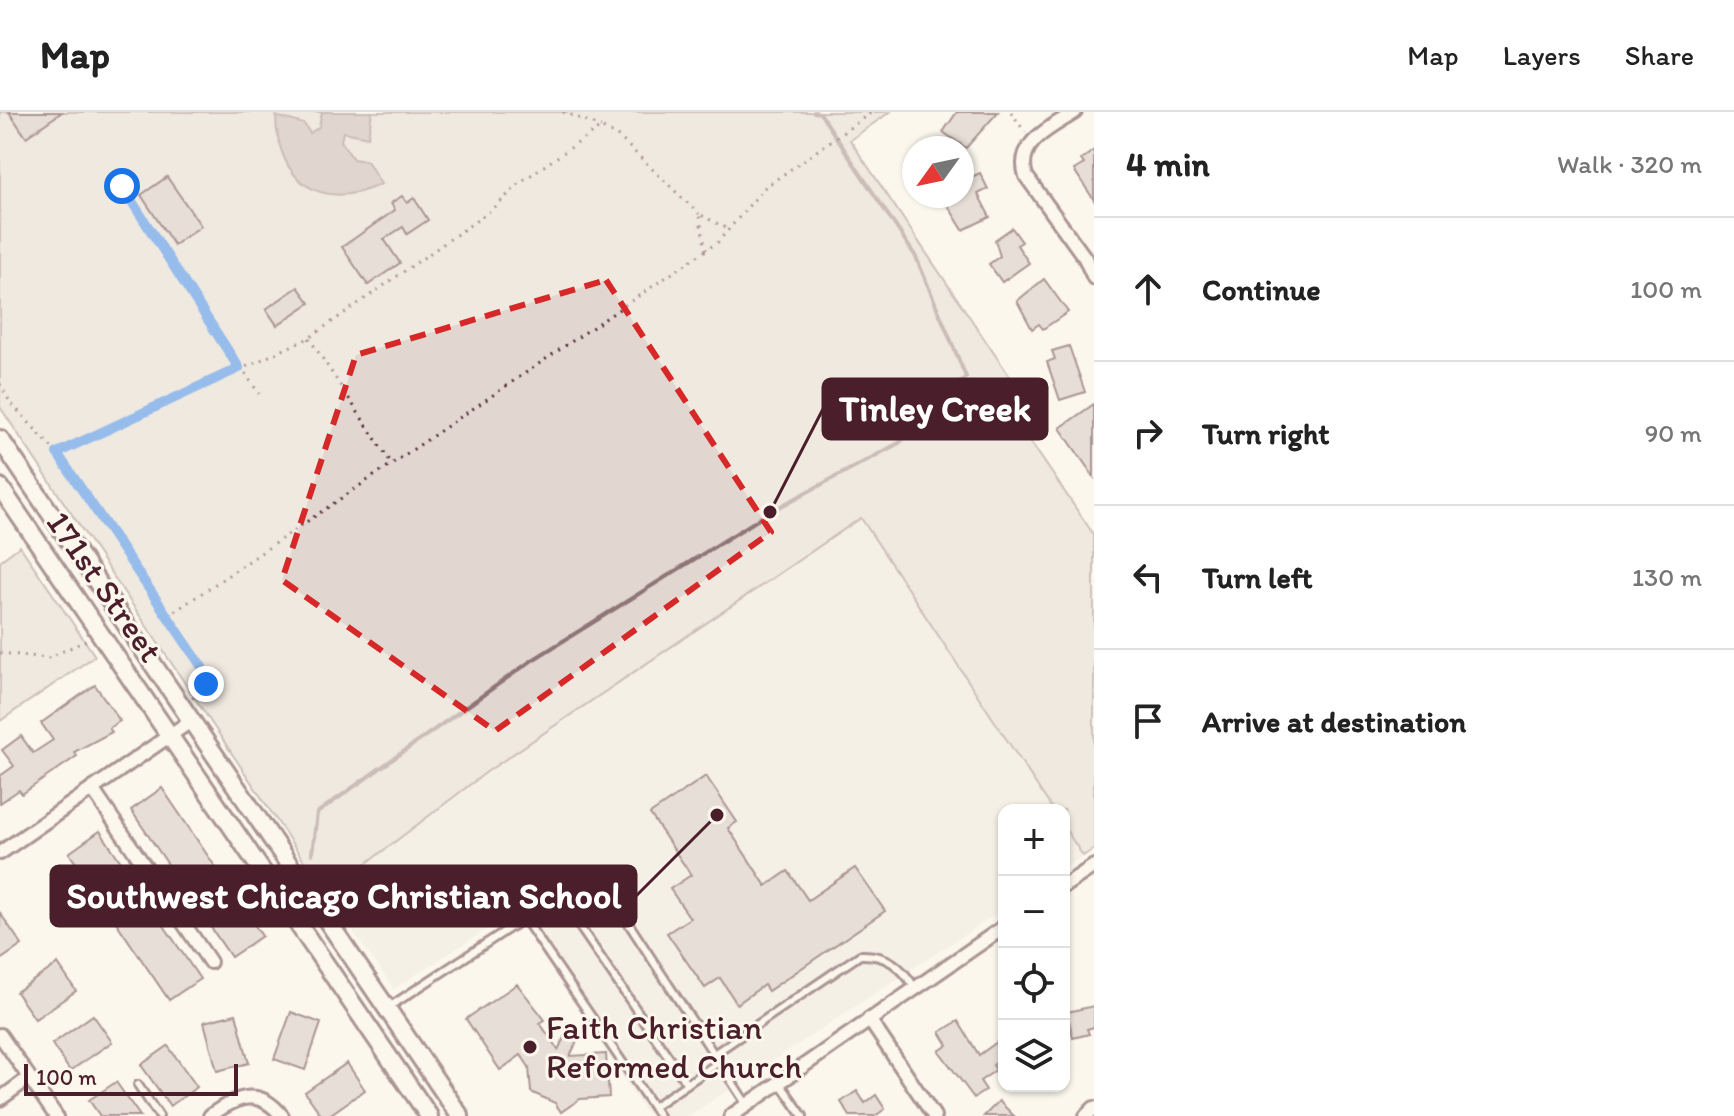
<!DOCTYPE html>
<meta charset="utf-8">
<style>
:root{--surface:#fff;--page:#f6f6f6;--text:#222;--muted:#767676;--line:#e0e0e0}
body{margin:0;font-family:Itim,sans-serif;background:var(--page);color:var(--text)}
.controls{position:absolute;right:24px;bottom:24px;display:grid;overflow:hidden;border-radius:16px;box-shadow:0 2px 6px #0004}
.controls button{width:72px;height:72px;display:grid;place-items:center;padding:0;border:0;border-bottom:2px solid var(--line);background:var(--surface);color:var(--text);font:40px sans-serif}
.compass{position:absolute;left:902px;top:24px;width:72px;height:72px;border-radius:50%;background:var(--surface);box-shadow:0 2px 6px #0004;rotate:237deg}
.scale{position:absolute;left:24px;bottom:20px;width:214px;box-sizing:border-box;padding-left:8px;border:4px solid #4a1f2b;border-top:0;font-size:22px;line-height:28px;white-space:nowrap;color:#4a1f2b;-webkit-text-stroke:6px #fbf7ec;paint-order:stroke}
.stop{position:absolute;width:24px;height:24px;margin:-18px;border:6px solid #1a73e8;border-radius:50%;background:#fff}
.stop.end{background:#1a73e8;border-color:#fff;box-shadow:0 2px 8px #0008}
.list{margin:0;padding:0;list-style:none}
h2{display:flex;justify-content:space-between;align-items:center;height:104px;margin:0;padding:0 32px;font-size:34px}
h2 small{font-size:26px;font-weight:400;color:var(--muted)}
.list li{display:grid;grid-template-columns:52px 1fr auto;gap:24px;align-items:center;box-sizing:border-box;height:144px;padding:0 32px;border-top:2px solid var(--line)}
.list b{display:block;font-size:30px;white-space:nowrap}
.list em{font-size:26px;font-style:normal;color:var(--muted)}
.icon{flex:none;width:44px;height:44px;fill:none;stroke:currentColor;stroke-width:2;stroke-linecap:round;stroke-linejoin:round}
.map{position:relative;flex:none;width:1094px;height:1004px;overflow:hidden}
header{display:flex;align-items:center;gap:48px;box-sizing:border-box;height:112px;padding:0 40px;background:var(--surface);border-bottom:2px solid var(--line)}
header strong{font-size:38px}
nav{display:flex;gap:44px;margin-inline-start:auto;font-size:28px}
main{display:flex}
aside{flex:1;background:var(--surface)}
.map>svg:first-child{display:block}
.built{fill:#eee7de}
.green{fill:#e2d7d0;stroke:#967b7e;stroke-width:2}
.water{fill:#bfadaa;stroke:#907477;stroke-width:2}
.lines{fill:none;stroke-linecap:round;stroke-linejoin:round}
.stream{stroke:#907477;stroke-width:4}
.building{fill:#cfc2bc;stroke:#4a1f2b;stroke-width:2}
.service-casing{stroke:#4a1f2b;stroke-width:12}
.minor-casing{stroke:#4a1f2b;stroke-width:18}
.tertiary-casing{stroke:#4a1f2b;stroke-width:22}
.path{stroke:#4a1f2b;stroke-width:3;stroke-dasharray:2 6;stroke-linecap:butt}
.service{stroke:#fbf7ec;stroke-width:6}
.minor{stroke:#fbf7ec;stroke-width:12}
.tertiary{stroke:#fbf7ec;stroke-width:16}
.route{stroke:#1a73e8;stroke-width:10}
.marked{fill:none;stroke:#d62828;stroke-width:6;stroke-dasharray:16 10;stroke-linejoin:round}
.poi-dot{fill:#4a1f2b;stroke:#fbf7ec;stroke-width:3}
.labels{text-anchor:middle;stroke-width:6;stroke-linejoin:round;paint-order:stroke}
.street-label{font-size:34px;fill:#4a1f2b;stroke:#fbf7ec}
.poi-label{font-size:34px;fill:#4a1f2b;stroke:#fbf7ec;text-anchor:start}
.leader{fill:none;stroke:#4a1f2b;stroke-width:3}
.callout-dot{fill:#4a1f2b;stroke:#fbf7ec;stroke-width:3}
.callout{fill:#4a1f2b;stroke:#4a1f2b;stroke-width:3}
.callout-label{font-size:36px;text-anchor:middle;font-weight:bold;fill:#fff}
</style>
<header>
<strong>Map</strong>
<nav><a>Map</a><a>Layers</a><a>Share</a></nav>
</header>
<main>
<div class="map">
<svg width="1094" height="1004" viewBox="0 0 1094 1004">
<rect width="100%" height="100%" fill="#fbf7ec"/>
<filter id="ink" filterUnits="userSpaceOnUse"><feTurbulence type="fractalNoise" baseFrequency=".0125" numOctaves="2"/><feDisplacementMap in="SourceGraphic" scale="16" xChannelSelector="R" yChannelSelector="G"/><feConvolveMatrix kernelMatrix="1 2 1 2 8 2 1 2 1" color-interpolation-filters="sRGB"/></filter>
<g filter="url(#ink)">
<g class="built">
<polygon points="861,406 1053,698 1004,698 1004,797 689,1004 648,1004 514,800 394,877 326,782 488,659"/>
<polygon points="1064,715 1083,744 1064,757"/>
</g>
<g class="green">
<polygon points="0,0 890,0 850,28 1029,293 1026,323 1094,423 1094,737 1083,744 1064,715 1064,698 1053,698 861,406 488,659 326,782 0,295"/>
<polygon points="20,434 95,544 0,609 0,449"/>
</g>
<path class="water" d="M322,0H372L368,25L343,20L341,29L353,47L367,49L381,72C320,101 277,69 276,4L304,12L310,21L319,15Z"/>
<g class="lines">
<polyline class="stream" points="312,742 317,701 531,549 770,400 899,331 966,265 916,145 820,1 814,0"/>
</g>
<g class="building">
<polygon points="9,0 62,0 26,25"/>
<polygon points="957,0 998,0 966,36 943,20"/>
<polygon points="1094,38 1094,88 1074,58 1084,52 1081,48"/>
<polygon points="980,61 988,77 978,82 990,105 963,118 944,87 962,84 962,69"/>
<polygon points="167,65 201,114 174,133 141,83"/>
<polygon points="402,84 407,91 414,86 428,108 407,122 403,115 384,127 400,151 368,173 342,135 395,98 391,91"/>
<polygon points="1012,116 1022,130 1017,133 1029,151 1002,170 989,152 1000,144 995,128"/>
<polygon points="1044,167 1068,200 1043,217 1039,212 1032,217 1017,189"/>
<polygon points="298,175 310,191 277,213 266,197"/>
<polygon points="1069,234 1085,280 1060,288 1047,250 1055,247 1052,239"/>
<polygon points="1094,292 1094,365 1060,316"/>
<polygon points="95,573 120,609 109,616 112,620 74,640 77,644 22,682 19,678 0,691 0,664 14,654 2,638 21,624 33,641 53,628 41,611"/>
<polygon points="706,664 737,710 728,716 766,774 788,759 808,788 855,756 885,799 768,879 764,873 737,892 720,866 705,876 667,821 690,806 670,777 691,763 650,702"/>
<polygon points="162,676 262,824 231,845 131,698"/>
<polygon points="100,719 200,867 169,888 69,741"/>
<polygon points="0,801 22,833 0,848"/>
<polygon points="58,852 76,879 35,907 16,880"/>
<polygon points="517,872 545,908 540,911 558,938 570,913 582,919 570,944 606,942 609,985 580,987 561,1000 555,991 531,980 529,955 521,943 500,958 466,907"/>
<polygon points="1094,894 1094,915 1087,917 1089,922 1073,926 1067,900"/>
<polygon points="291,900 321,911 305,958 274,947"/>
<polygon points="236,902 249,951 217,959 204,910"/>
<polygon points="93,903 112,930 70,959 52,932"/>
<polygon points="958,909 979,943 1004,925 1004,945 993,953 996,958 980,969 986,978 974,986 939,939 948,933 940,920"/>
<polygon points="168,934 197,975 170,994 141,953"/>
<polygon points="347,951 365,978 328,1004 322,1004 305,980"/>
<polygon points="116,970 140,1004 100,1004 89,988"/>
<polygon points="857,979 865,991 876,983 885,997 875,1004 850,1004 841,990"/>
<polygon points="999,989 1014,1004 984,1004"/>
</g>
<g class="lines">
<defs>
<g id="service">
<polyline points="558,783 687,972"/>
<polyline points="524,806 659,1004"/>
<polyline points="389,895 595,760 747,993"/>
<path d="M714,942L860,843C887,842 901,854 915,876"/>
<polyline points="779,970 803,1004"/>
<polyline points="138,973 159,1004"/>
<polyline points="653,995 719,950"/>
</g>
<g id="minor">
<path d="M1075,0C1051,16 1015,30 1026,64L1085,146L1094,166"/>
<polyline points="92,677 210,850"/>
<polyline points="0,741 192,608"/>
<polyline points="1064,774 1094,754"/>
<polyline points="869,907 934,1004"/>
<polyline points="0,923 56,1004"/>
<polyline points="0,987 29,966"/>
<path d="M210,1004C237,984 259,975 282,1004"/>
<polyline points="731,1004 1004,815"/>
<polyline points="1086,1004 1094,996"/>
</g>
<g id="tertiary">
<polyline points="0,327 460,1004"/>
<polyline points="0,375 429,1004"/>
</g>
</defs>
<use href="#service" class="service-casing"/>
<use href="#minor" class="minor-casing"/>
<use href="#tertiary" class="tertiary-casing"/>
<g class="path">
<polyline points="563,0 601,15"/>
<polyline points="1011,0 1025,20"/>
<polyline points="122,74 259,282"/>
<polyline points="706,138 699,102 730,118"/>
<polyline points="309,226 392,352"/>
<polyline points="0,272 10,290 57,341 202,555 206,572 192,587"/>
<polyline points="57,341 309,226 493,97 522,69 601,15 620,26 699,102"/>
<polyline points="168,504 718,130 764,76 872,0"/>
<polyline points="0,541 48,546 87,528"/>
</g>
<use href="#service" class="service"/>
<use href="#minor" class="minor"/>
<use href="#tertiary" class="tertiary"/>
</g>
</g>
<g class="lines" filter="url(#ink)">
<polyline class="route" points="122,74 239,256 57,341 202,555 206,572"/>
</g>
<path d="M0 0H1094V1004H0ZM606,168L771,420L495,619L282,468L356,243Z" fill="#fbf7ec" fill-opacity=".55" fill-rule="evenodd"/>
<path class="marked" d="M606,168L771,420L495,619L282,468L356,243Z"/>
<circle class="poi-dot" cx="530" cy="935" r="8"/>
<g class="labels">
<g class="street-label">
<text transform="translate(105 474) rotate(55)" y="12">171st Street</text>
</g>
<g class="poi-label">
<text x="546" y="927">Faith Christian<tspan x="546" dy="39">Reformed Church</tspan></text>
</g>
</g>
<path class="leader" d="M770 400L823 297M717 703L636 784"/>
<g class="callout-dot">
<circle cx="770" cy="400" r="8"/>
<circle cx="717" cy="703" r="8"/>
</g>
<g class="callout">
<rect x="823" y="267" width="224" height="60" rx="8"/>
<rect x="51" y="754" width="585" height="60" rx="8"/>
</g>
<g class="callout-label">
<text x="935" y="309">Tinley Creek</text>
<text x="344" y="796">Southwest Chicago Christian School</text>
</g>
</svg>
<div class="controls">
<button>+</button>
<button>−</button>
<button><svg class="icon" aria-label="locate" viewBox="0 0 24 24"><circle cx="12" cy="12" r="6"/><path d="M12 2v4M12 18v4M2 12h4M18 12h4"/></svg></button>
<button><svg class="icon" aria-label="layers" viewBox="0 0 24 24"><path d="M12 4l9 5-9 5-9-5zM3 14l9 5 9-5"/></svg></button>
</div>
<svg class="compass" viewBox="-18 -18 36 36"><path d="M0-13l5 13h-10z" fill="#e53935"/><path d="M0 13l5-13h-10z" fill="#767676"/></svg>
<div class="scale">100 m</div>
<div class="stop" style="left:122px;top:74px"></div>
<div class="stop end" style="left:206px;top:572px"></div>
</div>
<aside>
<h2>4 min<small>Walk · 320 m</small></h2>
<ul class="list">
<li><svg class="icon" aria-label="ahead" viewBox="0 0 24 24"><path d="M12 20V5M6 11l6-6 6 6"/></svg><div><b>Continue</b></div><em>100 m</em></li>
<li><svg class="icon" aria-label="right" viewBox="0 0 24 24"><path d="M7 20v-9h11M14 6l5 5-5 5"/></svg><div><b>Turn right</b></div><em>90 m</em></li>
<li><svg class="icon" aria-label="left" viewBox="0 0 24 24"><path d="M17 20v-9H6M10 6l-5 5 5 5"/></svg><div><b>Turn left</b></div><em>130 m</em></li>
<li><svg class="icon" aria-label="arrive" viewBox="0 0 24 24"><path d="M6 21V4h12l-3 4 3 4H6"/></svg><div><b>Arrive at destination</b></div></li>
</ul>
</aside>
</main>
